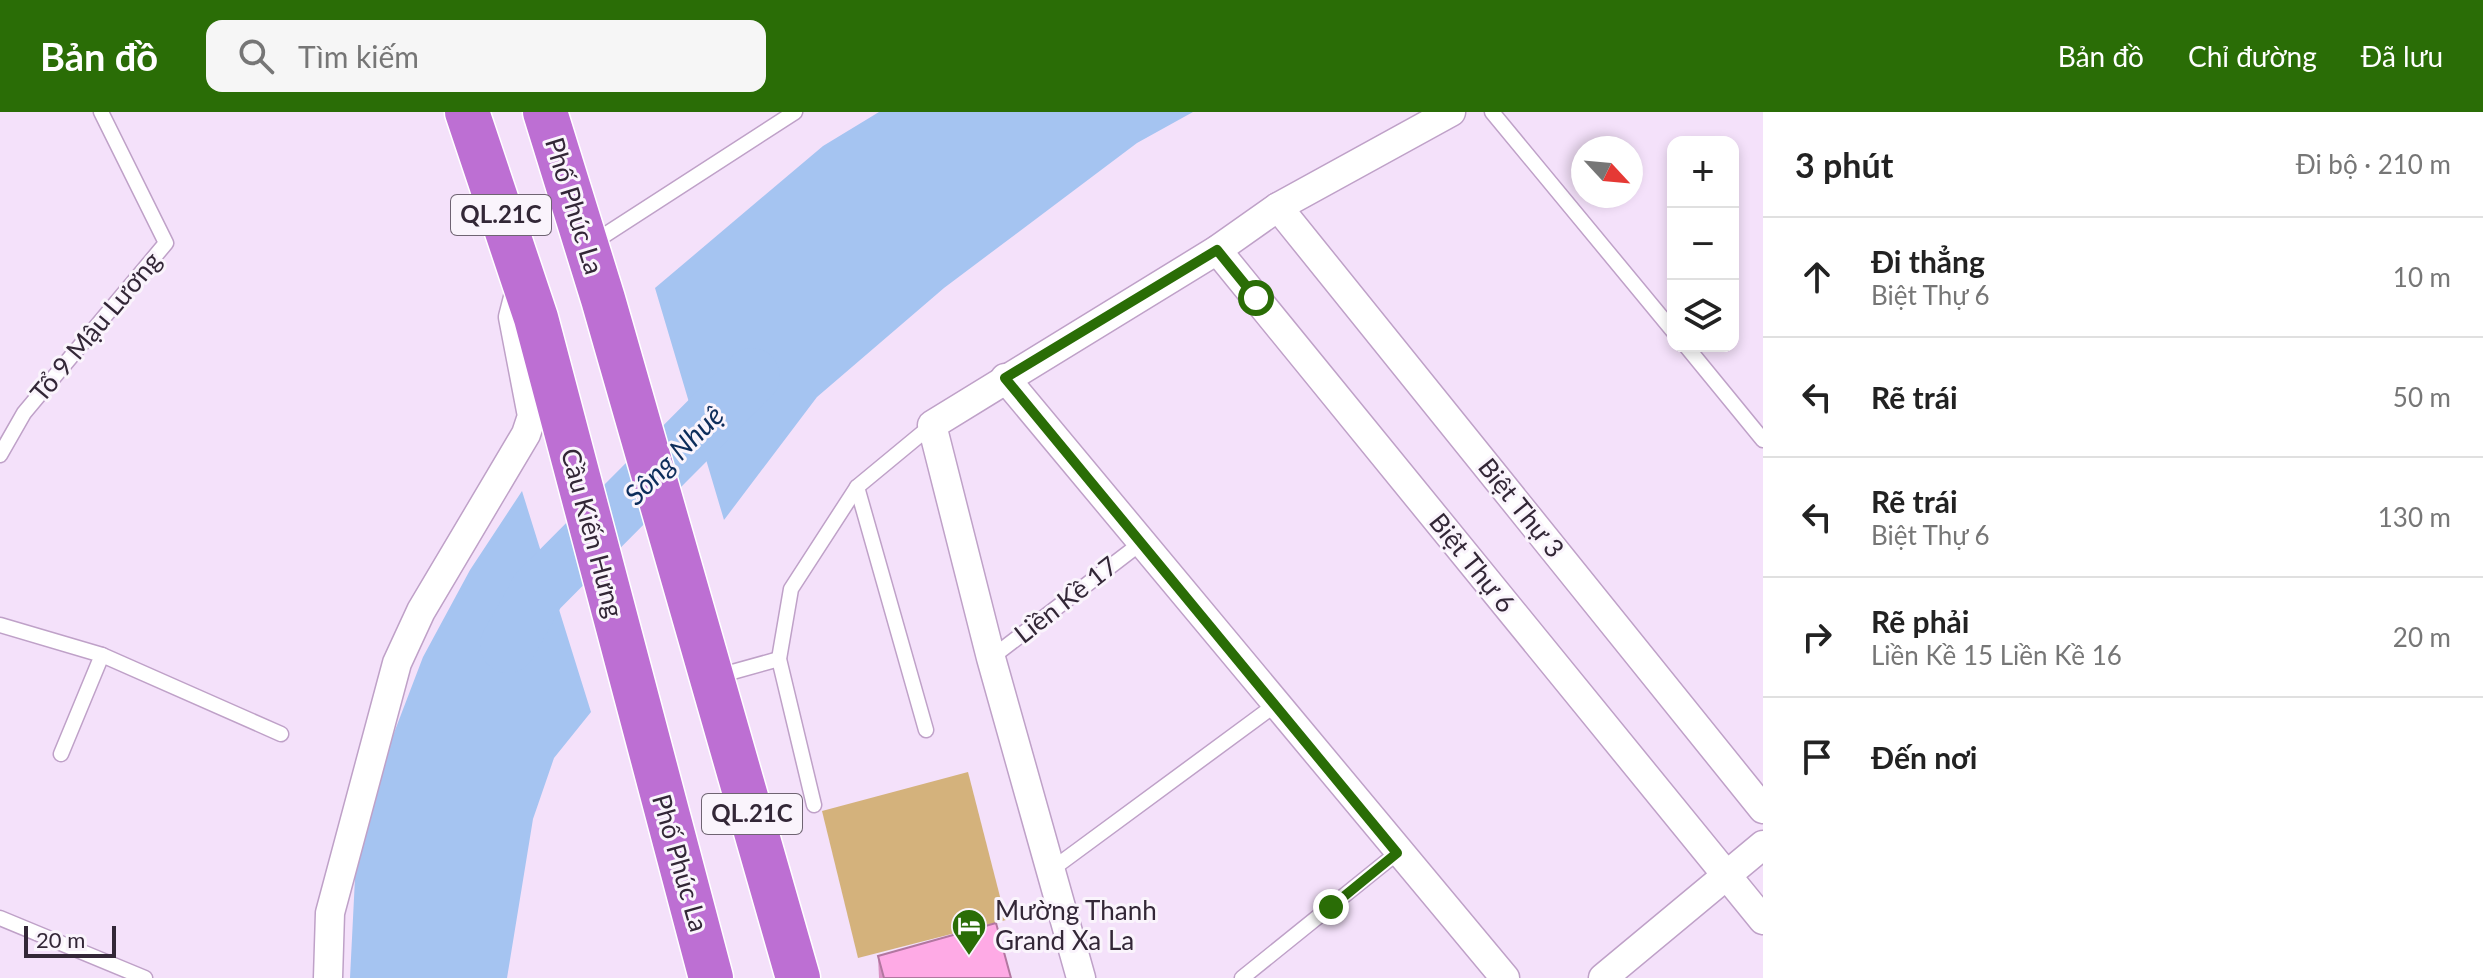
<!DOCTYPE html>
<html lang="vi">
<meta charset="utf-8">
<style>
:root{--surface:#fff;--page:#f6f6f6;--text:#222;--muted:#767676;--line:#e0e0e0;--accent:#2a6d06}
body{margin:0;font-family:Lato,sans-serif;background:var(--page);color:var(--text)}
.controls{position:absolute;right:24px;top:24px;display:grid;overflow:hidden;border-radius:16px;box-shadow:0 4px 12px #0003}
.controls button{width:72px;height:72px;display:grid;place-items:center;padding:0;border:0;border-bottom:2px solid var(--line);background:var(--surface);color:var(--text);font:40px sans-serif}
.compass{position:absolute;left:1571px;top:24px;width:72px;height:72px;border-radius:50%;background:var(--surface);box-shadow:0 4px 12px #0003;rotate:116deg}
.scale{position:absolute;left:24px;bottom:20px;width:92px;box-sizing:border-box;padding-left:8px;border:4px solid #332737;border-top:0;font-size:22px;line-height:28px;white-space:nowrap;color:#332737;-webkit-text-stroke:6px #faf4fc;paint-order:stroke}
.stop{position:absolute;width:24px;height:24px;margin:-18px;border:6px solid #2a6d06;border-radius:50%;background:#fff}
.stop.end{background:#2a6d06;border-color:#fff;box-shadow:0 2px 8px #0008}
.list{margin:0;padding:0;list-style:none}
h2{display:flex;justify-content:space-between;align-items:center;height:104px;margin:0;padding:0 32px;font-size:34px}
h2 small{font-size:26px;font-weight:400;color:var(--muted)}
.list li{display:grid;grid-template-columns:52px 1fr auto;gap:24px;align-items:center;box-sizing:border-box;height:120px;padding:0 32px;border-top:2px solid var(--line)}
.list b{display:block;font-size:30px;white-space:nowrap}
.list p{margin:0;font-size:26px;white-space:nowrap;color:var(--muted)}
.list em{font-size:26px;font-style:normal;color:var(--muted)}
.icon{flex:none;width:44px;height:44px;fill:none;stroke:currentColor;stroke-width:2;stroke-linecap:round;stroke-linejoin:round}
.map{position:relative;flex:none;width:1763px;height:866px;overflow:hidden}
header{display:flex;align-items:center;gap:48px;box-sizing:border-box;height:112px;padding:0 40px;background:var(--accent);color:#fff}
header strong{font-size:38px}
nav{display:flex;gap:44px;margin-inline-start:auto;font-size:28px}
.search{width:560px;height:72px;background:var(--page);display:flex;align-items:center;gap:20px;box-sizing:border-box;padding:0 28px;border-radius:16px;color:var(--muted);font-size:30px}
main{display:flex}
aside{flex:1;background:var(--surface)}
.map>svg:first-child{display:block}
.green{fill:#d4b27c}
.water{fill:#a5c4f1}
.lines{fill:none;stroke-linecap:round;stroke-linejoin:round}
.river{stroke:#a5c4f1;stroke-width:56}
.lane-casing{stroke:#bfa1c8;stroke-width:17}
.street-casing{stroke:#bfa1c8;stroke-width:31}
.highway-casing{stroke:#fff;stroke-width:47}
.lane{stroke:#fff;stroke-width:14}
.street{stroke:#fff;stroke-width:28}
.highway{stroke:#bd6fd3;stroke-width:44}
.wall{fill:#da92c5}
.building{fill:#feaae5;stroke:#b277a0;stroke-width:2}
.route{stroke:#2a6d06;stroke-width:10}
.labels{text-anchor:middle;stroke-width:6;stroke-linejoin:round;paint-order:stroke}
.shield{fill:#faf4fc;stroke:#6f6472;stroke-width:2}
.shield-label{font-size:24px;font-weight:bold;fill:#332737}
.street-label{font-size:26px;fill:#332737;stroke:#faf4fc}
.poi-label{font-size:26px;fill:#332737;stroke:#faf4fc;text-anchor:start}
.water-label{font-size:28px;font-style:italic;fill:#0d2d5b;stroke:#faf4fc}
</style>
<header>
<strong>Bản đồ</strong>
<div class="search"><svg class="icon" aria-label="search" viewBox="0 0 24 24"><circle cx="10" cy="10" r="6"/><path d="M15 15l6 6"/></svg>Tìm kiếm</div>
<nav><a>Bản đồ</a><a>Chỉ đường</a><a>Đã lưu</a></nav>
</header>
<main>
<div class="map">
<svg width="1763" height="866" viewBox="0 0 1763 866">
<rect width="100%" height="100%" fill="#f4e1fa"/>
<polygon class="green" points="968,660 1006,808 858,846 822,699"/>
<g class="water">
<polygon points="879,0 1193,0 1137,31 944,176 817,285 724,408 655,176 823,34"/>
<polygon points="522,379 591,600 554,646 533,707 507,866 350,866 356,746 389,634 423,545 470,458"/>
</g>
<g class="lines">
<polyline class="river" points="508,533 538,479 752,264"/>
<defs>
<g id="lane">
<polyline points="1492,0 1673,219"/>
<polyline points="591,132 795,0"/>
<polyline points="1686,234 1763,328"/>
<polyline points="0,343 24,301 166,131 101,0"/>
<polyline points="857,375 926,618"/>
<polyline points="0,513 102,543 61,642"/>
<polyline points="102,543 281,622"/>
<polyline points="991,546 1141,431"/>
<polyline points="718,564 779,547"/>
<polyline points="814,693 779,547 791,477 857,375 932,313"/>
<polyline points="1051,758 1275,593"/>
<polyline points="0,806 145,866"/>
<polyline points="1242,866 1397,741"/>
</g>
<g id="street">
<polyline points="1278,95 1763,697"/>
<polyline points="1217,138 1763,808"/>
<polyline points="1005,266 1505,866"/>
<polyline points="328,866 330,801 397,551 421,499 526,322 532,304 513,205 522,170"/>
<polyline points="1081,866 991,546 932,313 1217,138 1278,95 1451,0"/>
<polyline points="1603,866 1763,733"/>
</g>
<g id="highway">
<polyline points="467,0 536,206 711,866"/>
<polyline points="545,0 603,187 798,866"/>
</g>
</defs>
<use href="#lane" class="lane-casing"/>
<use href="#street" class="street-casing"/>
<use href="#highway" class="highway-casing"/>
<use href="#lane" class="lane"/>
<use href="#street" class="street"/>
<use href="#highway" class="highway"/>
</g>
<polygon class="wall" points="878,844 1011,866 879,866"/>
<polygon class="building" points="996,811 1011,866 884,866 878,844"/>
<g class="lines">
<polyline class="route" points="1256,186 1217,138 1005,266 1397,741 1331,795"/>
</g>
<defs>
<symbol id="hotel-pin" viewBox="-11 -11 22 30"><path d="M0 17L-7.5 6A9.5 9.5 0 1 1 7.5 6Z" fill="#2a6d06" stroke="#faf4fc"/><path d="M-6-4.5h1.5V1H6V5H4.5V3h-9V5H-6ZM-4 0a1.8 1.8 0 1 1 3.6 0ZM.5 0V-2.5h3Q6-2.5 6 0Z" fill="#fff"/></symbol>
</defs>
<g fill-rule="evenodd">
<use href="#hotel-pin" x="949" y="794" width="40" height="54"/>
</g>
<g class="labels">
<g class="shield">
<rect x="451" y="83" width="100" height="40" rx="6"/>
<rect x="702" y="682" width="100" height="40" rx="6"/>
</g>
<g class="shield-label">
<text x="501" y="111">QL.21C</text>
<text x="752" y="710">QL.21C</text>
</g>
<g class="street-label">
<text transform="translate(574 94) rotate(73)" y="9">Phố Phúc La</text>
<text transform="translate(96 215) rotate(-50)" y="9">Tổ 9 Mậu Lương</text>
<text transform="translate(1521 396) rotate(51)" y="9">Biệt Thự 3</text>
<text transform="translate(592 421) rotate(75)" y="9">Cầu Kiến Hưng</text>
<text transform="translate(1472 451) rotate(51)" y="9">Biệt Thự 6</text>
<text transform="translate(1066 488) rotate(-38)" y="9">Liền Kề 17</text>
<text transform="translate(680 751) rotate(74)" y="9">Phố Phúc La</text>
</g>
<g class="poi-label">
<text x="995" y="808">Mường Thanh<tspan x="995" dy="30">Grand Xa La</tspan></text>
</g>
<g class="water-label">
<text transform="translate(674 343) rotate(-45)" y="10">Sông Nhuệ</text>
</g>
</g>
</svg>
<div class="controls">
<button>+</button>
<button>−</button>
<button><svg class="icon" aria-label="layers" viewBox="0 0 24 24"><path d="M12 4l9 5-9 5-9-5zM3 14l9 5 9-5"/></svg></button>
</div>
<svg class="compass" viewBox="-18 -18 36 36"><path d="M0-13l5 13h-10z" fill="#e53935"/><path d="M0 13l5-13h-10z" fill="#767676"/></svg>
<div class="scale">20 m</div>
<div class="stop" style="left:1256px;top:186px"></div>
<div class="stop end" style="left:1331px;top:795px"></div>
</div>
<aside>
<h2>3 phút<small>Đi bộ · 210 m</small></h2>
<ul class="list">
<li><svg class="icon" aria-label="ahead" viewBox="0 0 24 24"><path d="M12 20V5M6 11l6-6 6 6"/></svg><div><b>Đi thẳng</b><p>Biệt Thự 6</p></div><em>10 m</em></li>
<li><svg class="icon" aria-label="left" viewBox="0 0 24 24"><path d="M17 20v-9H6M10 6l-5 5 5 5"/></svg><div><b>Rẽ trái</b></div><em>50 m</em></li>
<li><svg class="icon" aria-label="left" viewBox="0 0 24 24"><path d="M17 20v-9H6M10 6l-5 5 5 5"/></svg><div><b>Rẽ trái</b><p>Biệt Thự 6</p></div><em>130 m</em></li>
<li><svg class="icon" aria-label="right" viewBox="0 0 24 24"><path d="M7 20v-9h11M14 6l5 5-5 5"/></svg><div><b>Rẽ phải</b><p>Liền Kề 15 Liền Kề 16</p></div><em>20 m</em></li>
<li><svg class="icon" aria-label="arrive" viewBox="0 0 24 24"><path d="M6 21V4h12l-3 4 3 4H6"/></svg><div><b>Đến nơi</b></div></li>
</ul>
</aside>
</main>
